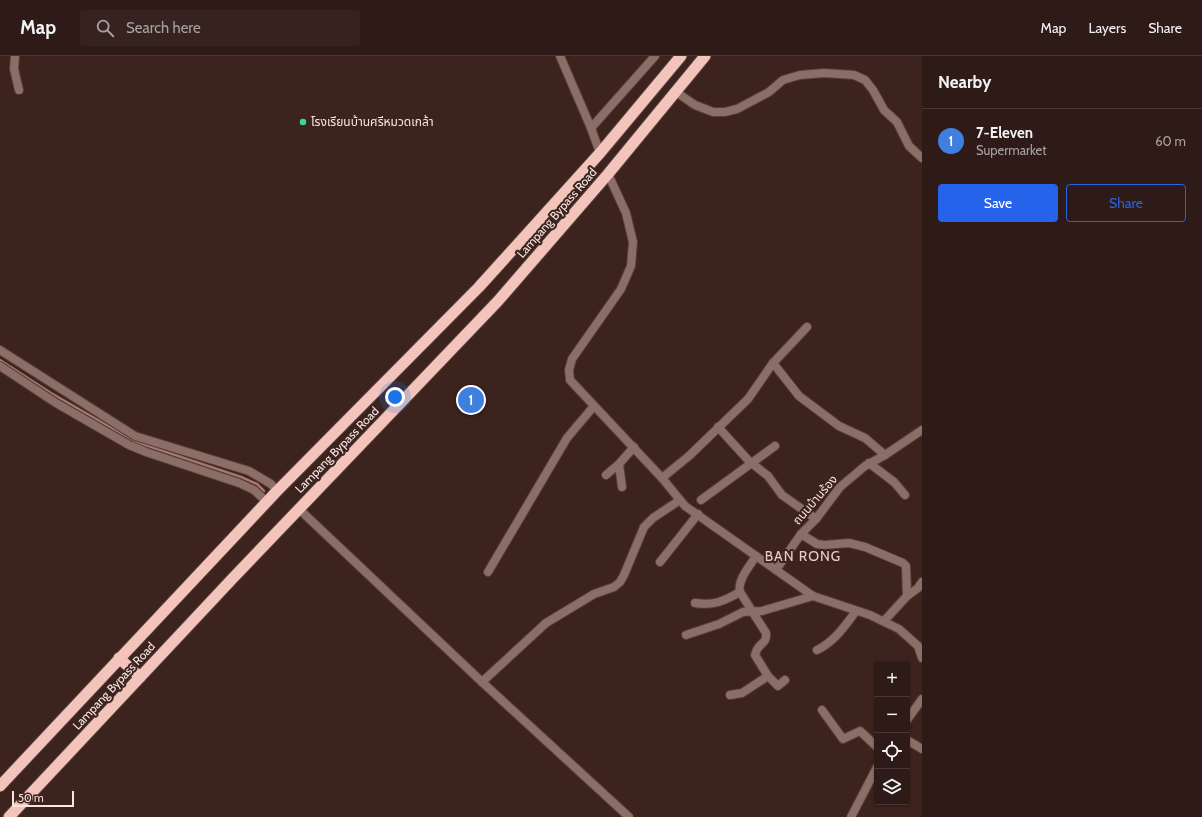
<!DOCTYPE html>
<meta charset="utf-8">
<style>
:root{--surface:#2e1a16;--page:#36231f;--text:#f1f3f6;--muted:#a7a1a1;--line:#493835;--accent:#2563eb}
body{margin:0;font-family:Cabin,"Noto Sans Thai",sans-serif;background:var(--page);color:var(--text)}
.controls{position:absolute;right:12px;bottom:12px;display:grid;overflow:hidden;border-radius:4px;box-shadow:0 1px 3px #0004}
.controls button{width:36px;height:36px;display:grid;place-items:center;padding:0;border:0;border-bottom:1px solid var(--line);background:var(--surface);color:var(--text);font:20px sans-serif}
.scale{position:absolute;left:12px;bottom:10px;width:62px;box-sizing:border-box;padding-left:4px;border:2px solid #f8e5e2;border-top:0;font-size:11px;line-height:14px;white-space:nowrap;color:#f8e5e2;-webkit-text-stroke:3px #3d231e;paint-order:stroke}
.you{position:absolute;left:395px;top:341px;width:14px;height:14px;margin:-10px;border:3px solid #fff;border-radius:50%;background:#1a73e8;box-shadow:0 0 0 6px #1a73e833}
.badge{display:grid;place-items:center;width:26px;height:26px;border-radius:50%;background:var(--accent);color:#fff;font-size:13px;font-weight:700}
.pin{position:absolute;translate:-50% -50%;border:2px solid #fff;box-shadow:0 1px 4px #0006}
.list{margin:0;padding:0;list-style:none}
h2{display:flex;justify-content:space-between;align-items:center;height:52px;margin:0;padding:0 16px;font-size:17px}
h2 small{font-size:13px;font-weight:400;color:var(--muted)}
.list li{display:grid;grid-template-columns:26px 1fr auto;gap:12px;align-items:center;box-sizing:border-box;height:64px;padding:0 16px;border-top:1px solid var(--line)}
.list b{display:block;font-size:15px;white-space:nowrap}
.list p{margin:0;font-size:13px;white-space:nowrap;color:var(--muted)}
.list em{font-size:13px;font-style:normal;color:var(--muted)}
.actions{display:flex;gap:8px;padding:12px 16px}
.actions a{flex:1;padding:9px 0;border:1px solid var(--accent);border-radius:4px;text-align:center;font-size:14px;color:var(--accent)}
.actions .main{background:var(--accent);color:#fff}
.icon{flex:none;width:22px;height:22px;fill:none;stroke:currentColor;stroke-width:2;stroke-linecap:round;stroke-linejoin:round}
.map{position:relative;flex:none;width:922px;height:761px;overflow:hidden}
header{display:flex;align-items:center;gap:24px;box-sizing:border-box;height:56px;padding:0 20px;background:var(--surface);border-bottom:1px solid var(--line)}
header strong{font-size:19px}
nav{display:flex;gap:22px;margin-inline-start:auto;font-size:14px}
.search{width:280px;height:36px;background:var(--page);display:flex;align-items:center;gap:10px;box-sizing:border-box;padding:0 14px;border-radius:4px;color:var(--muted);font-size:15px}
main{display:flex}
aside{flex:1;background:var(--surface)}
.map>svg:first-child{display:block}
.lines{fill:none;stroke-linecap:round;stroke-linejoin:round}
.stream{stroke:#a8766e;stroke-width:2.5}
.minor-casing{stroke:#573e39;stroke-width:10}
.trunk-casing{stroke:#573e39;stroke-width:13}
.minor{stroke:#8c6e68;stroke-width:8}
.trunk{stroke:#f3c4bc;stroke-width:11}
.poi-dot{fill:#3ed4a3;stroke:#3d231e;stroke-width:1.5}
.labels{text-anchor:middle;stroke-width:4;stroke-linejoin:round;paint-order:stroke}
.poi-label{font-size:12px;fill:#f8e5e2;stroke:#3d231e;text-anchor:start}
.street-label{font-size:12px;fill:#f8e5e2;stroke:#3d231e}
.quarter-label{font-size:14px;letter-spacing:1px;fill:#eecac4;stroke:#3d231e}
</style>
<header>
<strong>Map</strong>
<div class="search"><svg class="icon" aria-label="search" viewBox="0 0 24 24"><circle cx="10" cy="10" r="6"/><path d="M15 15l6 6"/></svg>Search here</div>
<nav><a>Map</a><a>Layers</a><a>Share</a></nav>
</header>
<main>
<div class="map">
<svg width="922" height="761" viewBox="0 0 922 761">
<rect width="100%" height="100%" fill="#3d231e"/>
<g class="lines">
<polyline class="stream" points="0,304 51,337 136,386 241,421 257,428 264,435"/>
<defs>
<g id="minor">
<polyline points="15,0 14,13 19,34"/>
<polyline points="560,0 591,72 600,97"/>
<polyline points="676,36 695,49 713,56 725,56 737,53 769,36 783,24 800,19 824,17 854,19 865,24 873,34 884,54 897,66 909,90 922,102"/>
<polyline points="591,72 655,0"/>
<polyline points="608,118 626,157 633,186 631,210 621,233 572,303 569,314 570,324 662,422 685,450 813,540 870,559 899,573 918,590 922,602"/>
<polyline points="0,294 135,380 249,415 271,428 277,435"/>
<polyline points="773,307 799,340 839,370 865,382 885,399"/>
<polyline points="0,310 56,347 129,389 146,396 239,427 254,434 267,446"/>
<polyline points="718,371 749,405 768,420 782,439 816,463"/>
<polyline points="869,407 894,426 905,439"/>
<polyline points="606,419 619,408"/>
<polyline points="662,422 689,400 748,343 773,307 807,271"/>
<polyline points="622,431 619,408 634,391"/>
<polyline points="701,444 775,390"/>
<polyline points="299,453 482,626 629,761"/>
<polyline points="801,478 817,488 824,489 849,487 865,491 903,507 906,510 907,540"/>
<polyline points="660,506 698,458"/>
<polyline points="776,514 801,478 816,463 840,431 865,410 885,399 922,374"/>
<polyline points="488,516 567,382 594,350"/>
<path d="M695,547C714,550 724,545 740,536"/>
<polyline points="884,565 907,540 918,532 922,526"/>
<polyline points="686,579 719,568 743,556 762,555 813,540"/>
<path d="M817,594C834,586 845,570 856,555"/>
<polyline points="768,620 778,630 785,624"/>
<polyline points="482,626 546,567 594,538 614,531 620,526 624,519 644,471 653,462 680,444"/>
<path d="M730,639L742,637L768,620L755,599C756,597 756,594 758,592C762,586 767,586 766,577L740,536C737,524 750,510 756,500"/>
<polyline points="822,654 843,683 860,675 877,691"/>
<polyline points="907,664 922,643"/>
<polyline points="907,684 922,693"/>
<polyline points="851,761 877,711"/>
</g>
<g id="trunk">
<polyline points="119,602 140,621"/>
<polyline points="0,730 277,435 479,231 600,97 681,0"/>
<polyline points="9,761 233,522 498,245 608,118 705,0"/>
</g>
</defs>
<use href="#minor" class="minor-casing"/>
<use href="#trunk" class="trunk-casing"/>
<use href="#minor" class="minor"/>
<use href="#trunk" class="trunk"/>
</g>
<circle class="poi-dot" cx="303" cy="66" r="4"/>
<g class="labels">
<g class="poi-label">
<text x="311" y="70">โรงเรียนบ้านศรีหมวดเกล้า</text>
</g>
<g class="street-label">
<text transform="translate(557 157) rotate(-49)" y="4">Lampang Bypass Road</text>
<text transform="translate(337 394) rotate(-46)" y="4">Lampang Bypass Road</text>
<text transform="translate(815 444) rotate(-49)" y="4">ถนนบ้านร้อง</text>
<text transform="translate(114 630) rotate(-47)" y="4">Lampang Bypass Road</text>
</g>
<g class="quarter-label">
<text x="803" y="505">BAN RONG</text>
</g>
</g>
</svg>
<div class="controls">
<button>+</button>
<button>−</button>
<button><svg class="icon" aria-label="locate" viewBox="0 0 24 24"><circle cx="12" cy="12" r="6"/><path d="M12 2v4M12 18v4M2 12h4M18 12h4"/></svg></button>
<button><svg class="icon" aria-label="layers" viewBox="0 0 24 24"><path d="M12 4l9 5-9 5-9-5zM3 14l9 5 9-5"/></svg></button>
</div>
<div class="scale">50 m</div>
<div class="you"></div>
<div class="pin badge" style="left:471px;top:344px;background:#3f7fe0">1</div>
</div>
<aside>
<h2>Nearby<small></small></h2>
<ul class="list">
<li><span class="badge" style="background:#3f7fe0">1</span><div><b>7-Eleven</b><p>Supermarket</p></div><em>60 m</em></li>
</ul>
<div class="actions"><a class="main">Save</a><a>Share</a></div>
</aside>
</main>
